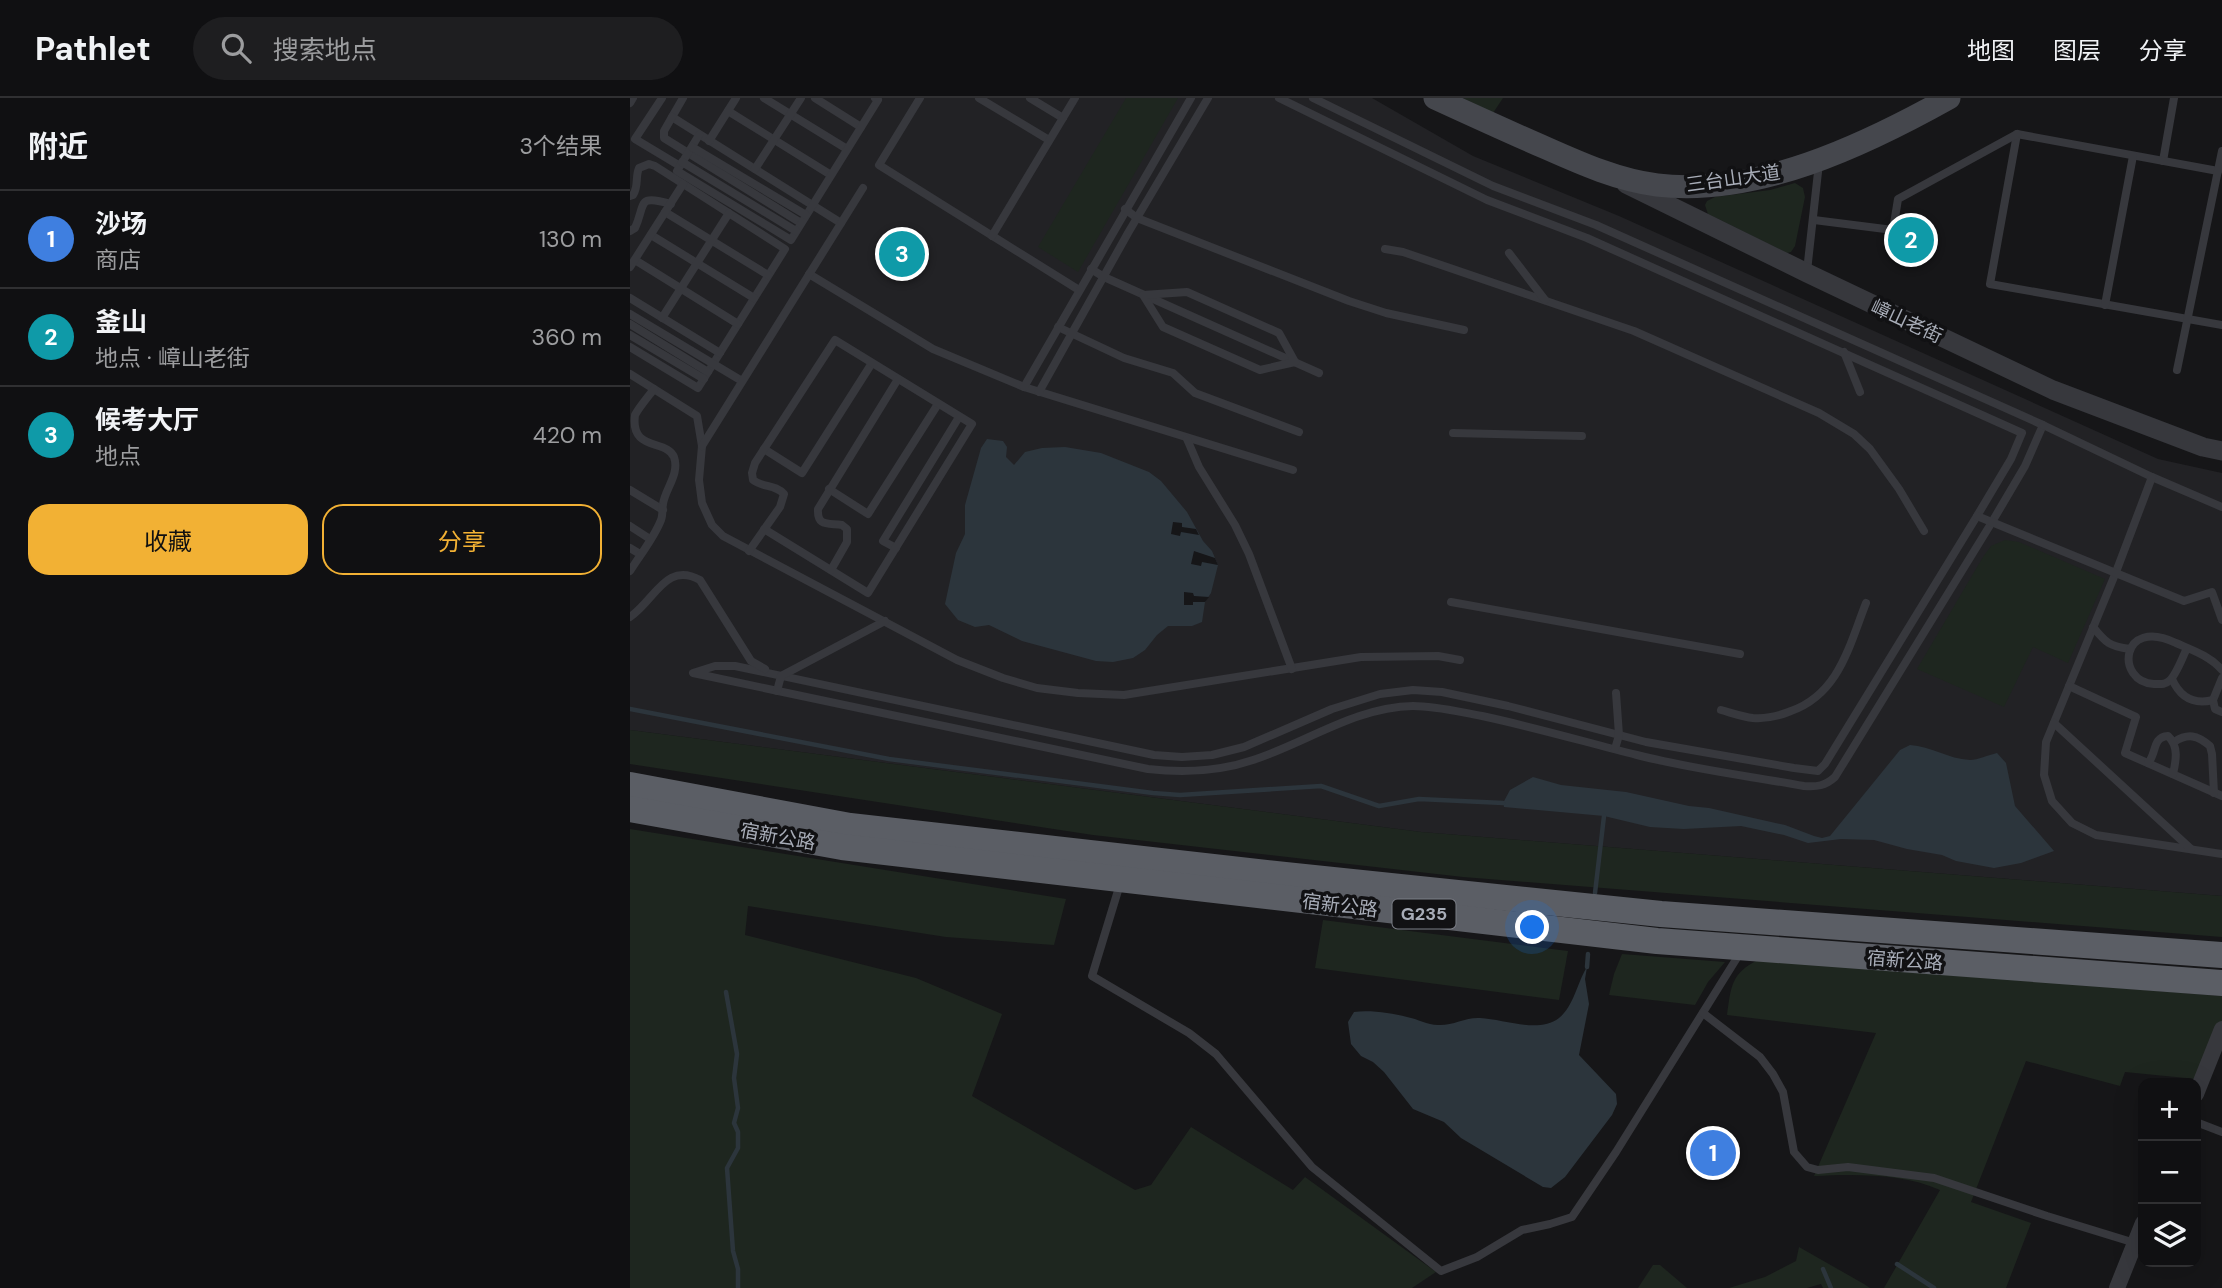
<!DOCTYPE html>
<html lang="zh">
<meta charset="utf-8">
<style>
:root{--surface:#101012;--page:#1e1e20;--text:#f1f3f6;--muted:#9c9d9f;--line:#303032;--accent:#f2b134}
body{margin:0;font-family:"DM Sans","Noto Sans SC",sans-serif;background:var(--page);color:var(--text)}
.controls{position:absolute;right:21px;bottom:21px;display:grid;overflow:hidden;border-radius:14px;box-shadow:0 7px 28px #0002}
.controls button{width:63px;height:63px;display:grid;place-items:center;padding:0;border:0;border-bottom:2px solid var(--line);background:var(--surface);color:var(--text);font:35px sans-serif}
.you{position:absolute;left:903px;top:830px;width:24px;height:24px;margin:-18px;border:5px solid #fff;border-radius:50%;background:#1a73e8;box-shadow:0 0 0 10px #1a73e833}
.badge{display:grid;place-items:center;width:46px;height:46px;border-radius:50%;background:var(--accent);color:#fff;font-size:23px;font-weight:700}
.pin{position:absolute;translate:-50% -50%;border:4px solid #fff;box-shadow:0 2px 7px #0006}
.list{margin:0;padding:0;list-style:none}
h2{display:flex;justify-content:space-between;align-items:center;height:91px;margin:0;padding:0 28px;font-size:30px}
h2 small{font-size:23px;font-weight:400;color:var(--muted)}
.list li{display:grid;grid-template-columns:46px 1fr auto;gap:21px;align-items:center;box-sizing:border-box;height:98px;padding:0 28px;border-top:2px solid var(--line)}
.list b{display:block;font-size:26px;white-space:nowrap}
.list p{margin:0;font-size:23px;white-space:nowrap;color:var(--muted)}
.list em{font-size:23px;font-style:normal;color:var(--muted)}
.actions{display:flex;gap:14px;padding:21px 28px}
.actions a{flex:1;padding:16px 0;border:2px solid var(--accent);border-radius:21px;text-align:center;font-size:24px;color:var(--accent)}
.actions .main{background:var(--accent);color:#111}
.icon{flex:none;width:38px;height:38px;fill:none;stroke:currentColor;stroke-width:2;stroke-linecap:round;stroke-linejoin:round}
.map{position:relative;flex:none;width:1592px;height:1190px;overflow:hidden}
header{display:flex;align-items:center;gap:42px;box-sizing:border-box;height:98px;padding:0 35px;background:var(--surface);border-bottom:2px solid var(--line)}
header strong{font-size:33px}
nav{display:flex;gap:38px;margin-inline-start:auto;font-size:24px}
.search{width:490px;height:63px;background:var(--page);display:flex;align-items:center;gap:18px;box-sizing:border-box;padding:0 24px;border-radius:38px;color:var(--muted);font-size:26px}
main{display:flex}
aside{flex:1;background:var(--surface)}
.map>svg:first-child{display:block}
.built{fill:#222225}
.green{fill:#1e261f}
.water{fill:#2c353c}
.pier{fill:#161618}
.lines{fill:none;stroke-linecap:round;stroke-linejoin:round}
.stream{stroke:#2c353c;stroke-width:4.5}
.service{stroke:#37383d;stroke-width:8}
.minor{stroke:#37383d;stroke-width:16}
.tertiary{stroke:#37383d;stroke-width:19}
.secondary{stroke:#45474d;stroke-width:23}
.trunk{stroke:#5b5e65;stroke-width:26}
.labels{text-anchor:middle;stroke-width:7;stroke-linejoin:round;paint-order:stroke}
.shield{fill:#111113;stroke:#7b7e86;stroke-width:2}
.shield-label{font-size:18px;font-weight:bold;fill:#a8adb8}
.street-label{font-size:19px;fill:#a8adb8;stroke:#111113}
</style>
<header>
<strong>Pathlet</strong>
<div class="search"><svg class="icon" aria-label="search" viewBox="0 0 24 24"><circle cx="10" cy="10" r="6"/><path d="M15 15l6 6"/></svg>搜索地点</div>
<nav><a>地图</a><a>图层</a><a>分享</a></nav>
</header>
<main>
<aside>
<h2>附近<small>3个结果</small></h2>
<ul class="list">
<li><span class="badge" style="background:#3f7fe0">1</span><div><b>沙场</b><p>商店</p></div><em>130 m</em></li>
<li><span class="badge" style="background:#0f9aa8">2</span><div><b>釜山</b><p>地点 · 嶂山老街</p></div><em>360 m</em></li>
<li><span class="badge" style="background:#0f9aa8">3</span><div><b>候考大厅</b><p>地点</p></div><em>420 m</em></li>
</ul>
<div class="actions"><a class="main">收藏</a><a>分享</a></div>
</aside>
<div class="map">
<svg width="1592" height="1190" viewBox="0 0 1592 1190">
<rect width="100%" height="100%" fill="#161618"/>
<polygon class="built" points="0,0 742,0 843,58 989,118 1528,361 1592,375 1592,798 791,734 0,632"/>
<g class="green">
<polygon points="496,0 548,0 448,174 408,149"/>
<polygon points="833,0 873,0 863,15"/>
<polygon points="1165,85 1173,90 1175,99 1165,148 1161,154 1157,155 1078,116 1075,107 1077,103 1085,99 1140,92"/>
<polygon points="1375,442 1389,444 1475,481 1438,565 1403,549 1374,609 1287,571 1353,459 1361,448"/>
<polygon points="0,632 791,734 1592,798 1592,839 833,779 463,737 0,666"/>
<polygon points="0,731 436,801 424,847 316,839 118,808 115,837 286,880 372,916 342,998 505,1092 521,1087 561,1029 663,1092 675,1079 806,1174 782,1190 0,1190"/>
<polygon points="693,822 938,853 929,902 685,870"/>
<polygon points="992,856 1095,864 1078,884 1065,907 979,897 984,876"/>
<path d="M1128,862L1592,898V934L1566,981L1495,974L1490,988L1396,963L1341,1104L1401,1125L1376,1190H1254L1310,1092C1273,1075 1224,1076 1184,1078L1246,935L1097,917C1101,889 1101,875 1128,862Z"/>
<polygon points="1169,1149 1234,1186 1240,1190 1193,1190 1191,1186 1177,1190 1099,1190 1135,1179 1166,1163"/>
<polygon points="1023,1167 1030,1167 1057,1190 1008,1190"/>
</g>
<g class="water">
<polygon points="357,341 373,343 377,349 376,359 384,367 395,354 412,350 435,349 471,355 519,374 531,383 557,414 573,443 582,453 588,467 581,495 575,504 572,524 562,528 538,528 527,537 515,552 503,560 483,564 466,563 392,543 359,527 345,529 328,522 315,506 326,455 335,436 335,407 351,350"/>
<path d="M1280,647C1301,648 1318,661 1340,662C1348,662 1358,657 1367,655L1376,665L1385,708L1424,753L1391,765L1364,770L1326,763L1312,757L1277,751L1244,742L1211,741L1178,745L1154,737L1111,728L1054,731L1020,729L974,718L874,709L873,705L880,692L903,679L931,687L996,694L1059,708L1079,710L1155,727L1184,738L1192,740L1200,738L1270,652Z"/>
<path d="M957,869L955,881L959,906L949,957L986,996L987,1006L982,1017L935,1079L921,1090L913,1089L831,1040L814,1024L783,1011L754,974L743,964L731,958L721,946L718,924L724,914C741,912 761,915 777,919C788,921 797,927 808,927C822,928 836,919 850,920C874,921 908,936 929,920C944,908 947,885 957,869Z"/>
</g>
<g class="pier">
<polygon points="543,424 552,425 552,429 566,431 569,437 551,434 550,438 541,436"/>
<polygon points="564,453 585,460 588,467 572,464 571,468 561,466"/>
<polygon points="554,494 563,495 564,498 579,499 575,504 563,504 563,507 554,507"/>
</g>
<g class="lines">
<g class="stream">
<polyline points="0,611 259,661 523,695 550,697 691,688 749,708 789,701 873,705"/>
<polyline points="965,795 974,718"/>
<polyline points="957,869 958,856"/>
<polyline points="96,894 107,956 104,980 108,1010 104,1025 108,1034 108,1050 97,1070 103,1153 108,1171 108,1190"/>
<polyline points="1267,1166 1304,1190"/>
<polyline points="1193,1171 1201,1190"/>
</g>
<g class="service">
<polyline points="32,0 5,41 50,68"/>
<polyline points="53,0 42,19 211,125"/>
<polyline points="134,0 217,51"/>
<polyline points="185,0 231,29"/>
<polyline points="290,0 249,67 449,192"/>
<polyline points="349,0 419,42"/>
<polyline points="400,0 433,20"/>
<path d="M649,0L857,102L957,140L1392,335L1381,361L1347,418L1195,666L1188,673L1164,670L1016,644L878,608L812,594L783,592L750,596L702,611L614,649L582,657L552,659L524,657L105,568H85L63,575L518,671C554,675 588,674 623,662C676,645 725,609 783,608C807,608 829,614 852,618C904,629 955,644 1007,657C1061,671 1119,678 1174,688C1187,689 1195,688 1205,679L1362,424L1395,368L1413,327L966,127L863,88L683,0"/>
<polyline points="0,5 3,0"/>
<polyline points="98,13 201,77"/>
<polyline points="42,19 34,33 34,40 171,125"/>
<polyline points="69,37 47,73 161,142 248,2 245,0"/>
<polyline points="79,43 106,0"/>
<polyline points="62,49 176,117"/>
<polyline points="1533,63 1544,0"/>
<polyline points="52,64 166,133"/>
<polyline points="125,71 171,0"/>
<polyline points="1588,73 1387,36 1360,186 1592,227"/>
<path d="M0,98L3,97C9,88 5,79 9,70L19,66L25,68L155,151L68,290L0,249"/>
<polyline points="495,111 507,120 719,203 756,215 834,232"/>
<polyline points="35,114 138,177"/>
<polyline points="1184,122 1263,132 1268,101 1387,36"/>
<path d="M0,133L5,130C16,106 6,96 41,106"/>
<polyline points="21,137 124,200"/>
<polyline points="362,138 445,0"/>
<polyline points="755,151 773,154 1004,233 1189,315 1224,336 1240,351 1269,391 1294,433"/>
<polyline points="879,155 915,202"/>
<polyline points="5,162 108,226"/>
<polyline points="0,169 53,86"/>
<polyline points="461,171 474,179 689,275"/>
<polyline points="1177,173 1189,65"/>
<polyline points="179,176 303,251 394,289 663,372"/>
<polygon points="557,194 649,235 665,264 630,272 533,229 513,197"/>
<polyline points="0,200 90,255"/>
<polyline points="1475,207 1503,58"/>
<polyline points="0,216 112,283"/>
<polyline points="32,220 99,115"/>
<polyline points="0,226 78,274"/>
<polyline points="428,229 494,260 543,275 565,295 669,334"/>
<polyline points="0,237 74,281"/>
<polyline points="1214,254 1230,294"/>
<polyline points="1547,272 1592,53"/>
<polyline points="0,276 67,318 72,348 69,382 72,405 82,427 93,438 327,562 373,580 407,590 448,595 494,597 731,559 808,558 830,562"/>
<polyline points="394,289 561,0"/>
<polyline points="409,294 498,135 578,0"/>
<polyline points="1413,327 1522,379 1592,409"/>
<polyline points="823,335 952,338"/>
<polyline points="557,341 569,369 605,427 619,456 662,571"/>
<polyline points="72,348 233,90"/>
<polyline points="134,351 172,375 242,265"/>
<polyline points="1522,379 1486,474 1416,644 1414,677 1422,703 1442,725 1466,737 1592,756"/>
<polyline points="199,391 238,416 308,306"/>
<polyline points="0,392 33,412"/>
<polyline points="1347,418 1554,503 1582,494 1592,522"/>
<polyline points="0,428 20,441"/>
<polyline points="0,450 10,456"/>
<polyline points="266,450 253,443 329,319"/>
<path d="M119,453L150,409L154,396C145,386 133,390 123,382L122,375L125,365L205,242L342,326L238,495L134,431"/>
<path d="M201,472L217,444V431L212,427C198,425 187,429 188,411L268,281"/>
<path d="M0,473C10,457 24,440 31,422C33,417 32,411 33,406C35,391 50,376 44,359C37,341 0,354 5,317C10,308 18,299 24,291"/>
<polyline points="821,504 1110,556"/>
<path d="M0,519C25,502 36,463 70,482L121,563L135,571"/>
<path d="M1463,529C1476,545 1479,548 1500,551"/>
<path d="M1557,550C1553,558 1546,578 1539,583C1535,587 1530,586 1524,586C1485,584 1490,518 1546,545C1562,552 1580,558 1592,572"/>
<polyline points="1592,580 1583,602 1585,611 1592,614"/>
<path d="M1542,581C1550,599 1563,607 1583,602"/>
<polyline points="1439,588 1506,619 1495,655 1592,698"/>
<polyline points="147,593 151,578 255,523"/>
<path d="M1091,612C1102,615 1113,619 1123,620C1136,621 1149,618 1161,613C1209,596 1219,548 1236,505"/>
<polyline points="1424,625 1561,751"/>
<path d="M1544,644C1558,635 1567,637 1580,648L1582,656L1584,695"/>
<polyline points="985,651 989,637 986,595"/>
<path d="M1518,665C1527,655 1522,639 1538,638C1549,648 1546,663 1543,676"/>
<polyline points="490,786 462,878 559,935 586,956 682,1069 811,1173 847,1159 892,1132 920,1126 942,1119 986,1054 1110,855"/>
<polyline points="1073,915 1130,959 1143,976 1153,994 1164,1054 1177,1069 1188,1072 1218,1069 1304,1080 1417,1118 1505,1145"/>
<polyline points="1566,1024 1592,1034"/>
</g>
<g class="minor">
<polyline points="1566,996 1592,931"/>
<polyline points="1487,1190 1513,1125"/>
</g>
<polyline class="tertiary" points="996,86 1177,175 1423,292 1573,349 1592,353"/>
<path class="secondary" d="M805,0C842,17 879,34 916,50C952,66 988,82 1027,87C1126,99 1235,47 1319,0"/>
<g class="trunk">
<polyline points="0,687 220,728 655,777 1031,816 1592,857"/>
<polyline points="0,711 212,749 1027,843 1592,885"/>
</g>
</g>
<g class="labels">
<rect class="shield" x="762.5" y="801.5" width="63" height="29" rx="5"/>
<g class="shield-label">
<text x="794" y="822">G235</text>
</g>
<g class="street-label">
<text transform="translate(1103 80) rotate(-8)" y="7">三台山大道</text>
<text transform="translate(1277 223) rotate(25)" y="7">嶂山老街</text>
<text transform="translate(148 738) rotate(10)" y="7">宿新公路</text>
<text transform="translate(710 807) rotate(7)" y="7">宿新公路</text>
<text transform="translate(1275 862) rotate(4)" y="7">宿新公路</text>
</g>
</g>
</svg>
<div class="controls">
<button>+</button>
<button>−</button>
<button><svg class="icon" aria-label="layers" viewBox="0 0 24 24"><path d="M12 4l9 5-9 5-9-5zM3 14l9 5 9-5"/></svg></button>
</div>
<div class="you"></div>
<div class="pin badge" style="left:1083px;top:1055px;background:#3f7fe0">1</div>
<div class="pin badge" style="left:1281px;top:142px;background:#0f9aa8">2</div>
<div class="pin badge" style="left:272px;top:156px;background:#0f9aa8">3</div>
</div>
</main>
